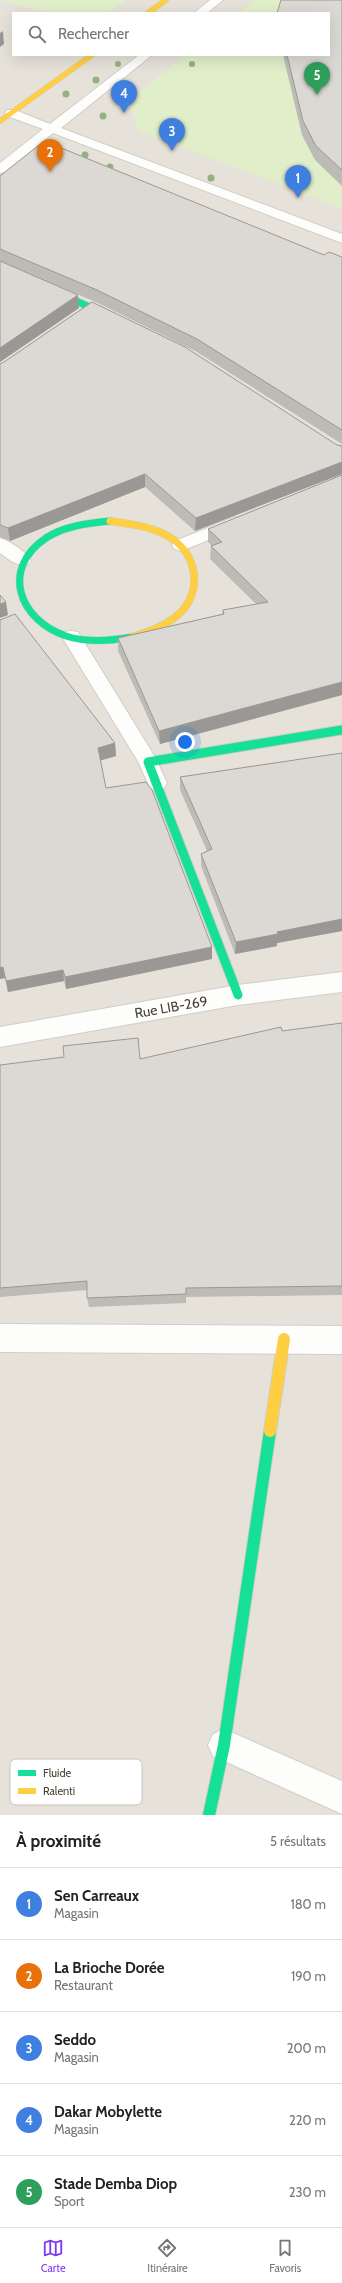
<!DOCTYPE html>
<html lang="fr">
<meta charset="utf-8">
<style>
:root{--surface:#fff;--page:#f2f2f2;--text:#222;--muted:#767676;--line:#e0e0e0;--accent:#7c3aed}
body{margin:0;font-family:Cabin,sans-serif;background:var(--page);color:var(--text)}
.you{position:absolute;left:185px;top:742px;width:14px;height:14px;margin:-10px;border:3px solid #fff;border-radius:50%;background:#1a73e8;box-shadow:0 0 0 6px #1a73e833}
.badge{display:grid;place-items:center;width:26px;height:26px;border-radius:50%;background:var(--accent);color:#fff;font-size:13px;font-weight:700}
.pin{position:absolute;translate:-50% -33px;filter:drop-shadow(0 1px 2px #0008)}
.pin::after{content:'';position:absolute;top:21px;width:14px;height:12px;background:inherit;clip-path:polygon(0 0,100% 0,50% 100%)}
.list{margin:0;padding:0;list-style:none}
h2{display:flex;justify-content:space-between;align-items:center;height:52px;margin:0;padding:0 16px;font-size:17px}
h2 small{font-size:13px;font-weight:400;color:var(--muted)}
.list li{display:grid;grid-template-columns:26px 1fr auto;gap:12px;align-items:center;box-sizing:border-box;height:72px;padding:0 16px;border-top:1px solid var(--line)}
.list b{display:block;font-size:15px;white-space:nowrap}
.list p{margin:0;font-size:13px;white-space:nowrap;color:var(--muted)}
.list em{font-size:13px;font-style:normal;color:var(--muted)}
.icon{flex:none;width:22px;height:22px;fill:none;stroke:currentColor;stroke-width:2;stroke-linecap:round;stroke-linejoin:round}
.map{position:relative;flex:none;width:342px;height:1815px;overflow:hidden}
.search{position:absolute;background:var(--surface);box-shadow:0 4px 16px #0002;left:12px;right:12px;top:12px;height:44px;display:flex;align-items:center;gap:10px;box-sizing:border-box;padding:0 14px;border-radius:0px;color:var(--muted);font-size:15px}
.sheet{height:412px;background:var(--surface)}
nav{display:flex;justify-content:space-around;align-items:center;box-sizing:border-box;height:56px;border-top:1px solid var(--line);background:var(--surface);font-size:11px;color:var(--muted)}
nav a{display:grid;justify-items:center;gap:2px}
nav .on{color:var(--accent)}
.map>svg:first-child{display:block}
.residential{fill:#e6e2d9;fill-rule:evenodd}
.green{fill:#e0eeca}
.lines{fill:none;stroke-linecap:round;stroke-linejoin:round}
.street-casing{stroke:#d0cec9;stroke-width:2}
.fast-far3-casing{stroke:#d2cdc2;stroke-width:6}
.fast-far2-casing{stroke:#d2cdc2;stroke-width:8}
.fast-far1-casing{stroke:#d2cdc2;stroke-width:11}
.fast-casing{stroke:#d2cdc2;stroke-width:14}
.slow-far2-casing{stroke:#d2cdc2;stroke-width:6}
.slow-far1-casing{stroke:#d2cdc2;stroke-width:8}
.slow-casing{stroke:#d2cdc2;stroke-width:14}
.street{fill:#fdfdfc;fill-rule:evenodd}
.fast-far3{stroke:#16e098;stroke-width:5}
.fast-far2{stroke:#16e098;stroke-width:7}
.fast-far1{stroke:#16e098;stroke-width:9}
.fast{stroke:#16e098;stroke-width:12}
.slow-far2{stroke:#ffcf43;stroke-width:5}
.slow-far1{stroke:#ffcf43;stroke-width:7}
.slow{stroke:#ffcf43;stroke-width:12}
.tree{fill:#94b27f}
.wall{fill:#bdbbb6}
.shaded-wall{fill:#9a9894}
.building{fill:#dcd9d4;stroke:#9a9894}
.labels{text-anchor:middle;stroke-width:3;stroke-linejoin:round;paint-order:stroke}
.street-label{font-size:14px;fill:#494236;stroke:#fff}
.key{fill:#fff;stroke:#c8c6c3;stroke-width:1}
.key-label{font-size:11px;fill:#494236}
</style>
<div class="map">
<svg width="342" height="1815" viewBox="0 0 342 1815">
<rect width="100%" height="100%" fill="#f2f0ec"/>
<path class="residential" d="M0,0H342V1815H0ZM13,13H329V55H13Z"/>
<g class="green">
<polygon points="0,0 126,0 108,13 49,13"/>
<polygon points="255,0 342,0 342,208 137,130 130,99 185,55 329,55 329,13 239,13"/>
</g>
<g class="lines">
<defs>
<g id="street">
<polygon points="210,0 223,0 207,13 194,13"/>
<polygon points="139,55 152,55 61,128 342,234 342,243 53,133 5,172 0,173 0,163 43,129 7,116 5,113 7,110 15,110 50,124"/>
<polygon points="235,517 241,519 244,523 241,527 181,551 175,549 172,545 175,541"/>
<path d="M0,538C10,541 25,551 31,560L28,564C16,567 9,559 0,553Z"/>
<polygon points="71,631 78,632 155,757 167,783 164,788 157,791 150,788 139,763 62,637 64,632"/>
<polygon points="342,972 342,992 238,1005 0,1047 0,1027 238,985"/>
<polygon points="0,1324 342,1326 342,1354 0,1352"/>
<polygon points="224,1729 342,1781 342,1814 213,1756 208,1745 213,1734"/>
</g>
<polyline id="fast-far3" points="0,266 47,288"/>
<g id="fast-far2">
<polyline points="45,287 114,318"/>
<path d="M110,521C89,523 64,526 46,538C0,569 19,620 66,636C87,643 110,641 132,637"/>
</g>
<polyline id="fast-far1" points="238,995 148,762 342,730"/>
<polyline id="fast" points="209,1815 224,1745 270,1431"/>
<g id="slow-far2">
<polyline points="148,13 166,0"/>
<polyline points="0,121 92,55"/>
</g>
<path id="slow-far1" d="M110,521C132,524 156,527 174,540C201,560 201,599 174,618C161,628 147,632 132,637"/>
<polyline id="slow" points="270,1431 284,1339"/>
</defs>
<use href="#street" class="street-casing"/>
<use href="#fast-far3" class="fast-far3-casing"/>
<use href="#fast-far2" class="fast-far2-casing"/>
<use href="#fast-far1" class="fast-far1-casing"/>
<use href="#fast" class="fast-casing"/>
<use href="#slow-far2" class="slow-far2-casing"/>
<use href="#slow-far1" class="slow-far1-casing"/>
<use href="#slow" class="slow-casing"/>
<use href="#street" class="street"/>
<use href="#fast-far3" class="fast-far3"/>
<use href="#fast-far2" class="fast-far2"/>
<use href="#fast-far1" class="fast-far1"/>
<use href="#fast" class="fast"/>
<use href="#slow-far2" class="slow-far2"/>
<use href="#slow-far1" class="slow-far1"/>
<use href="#slow" class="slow"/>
</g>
<g class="tree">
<circle cx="118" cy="64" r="3"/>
<circle cx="192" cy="64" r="3"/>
<circle cx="96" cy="80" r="3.5"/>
<circle cx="66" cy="94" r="3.5"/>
<circle cx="103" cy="116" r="3.5"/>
<circle cx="85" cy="155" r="3.5"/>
<circle cx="110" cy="167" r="3.5"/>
<circle cx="211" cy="178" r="3.5"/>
</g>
<g class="wall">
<polygon points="342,0 342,186 315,160 302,135 283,55 329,55"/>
<polygon points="0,176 324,255 342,257 342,444 197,352 98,303 9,265 79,308 0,362"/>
<polygon points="0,364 337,445 342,446 342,474 195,531 145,487 10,541 0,537"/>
<polygon points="342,475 342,695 160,744 118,651 118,638 222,614 223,610 256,604 210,559 211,546 212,546 208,542 208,529"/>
<polygon points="0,620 115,743 116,756 100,760 106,788 212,947 212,959 66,989 64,981 8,992 5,978 0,979"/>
<polygon points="342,753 342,931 277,943 277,946 235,954 201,866 201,854 207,851 180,790 180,777"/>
<polygon points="342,1023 342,1295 186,1297 186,1303 89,1307 87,1298 87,1290 0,1297 0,1065 140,1059 282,1031"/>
</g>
<g class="shaded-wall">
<polygon points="3,31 4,44 0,47 0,33"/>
<polygon points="78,295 79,308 0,362 0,348"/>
<polygon points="342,462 342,474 195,531 196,518"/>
<polygon points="145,474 145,487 10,541 8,528"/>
<polygon points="6,602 8,615 0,618 0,604"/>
<polygon points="342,682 342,695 160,744 159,731"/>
<polygon points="115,743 116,756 99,761 98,748"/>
<polygon points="342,919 342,931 277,943 277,946 235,954 236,942 277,932"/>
<polygon points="212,947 212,959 66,989 65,977"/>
<polygon points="3,967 5,978 0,979 0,968"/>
<polygon points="63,970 64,981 8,992 6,981"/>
</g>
<g class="building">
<polygon points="281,0 342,0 342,170 316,146 303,121 287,55 329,55 329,13 277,13"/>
<polygon points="39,145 54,145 324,255 329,252 342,257 342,430 197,339 97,290 0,249 0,176"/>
<polygon points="0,261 78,295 0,348"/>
<polygon points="92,302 185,347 337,445 342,446 342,462 196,518 145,474 8,528 0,525 0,364 4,362"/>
<polygon points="342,475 342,682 159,731 118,638 224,614 223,610 268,602 211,546 222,542 208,529"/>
<polygon points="0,595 6,602 0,604"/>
<polygon points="15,614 115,743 98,748 106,788 146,782 152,790 212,947 65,977 63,970 6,981 3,967 0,968 0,620"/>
<polygon points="342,753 342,919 277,932 278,934 236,942 201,854 212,849 180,777"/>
<polygon points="342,1023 342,1286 186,1288 186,1294 87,1298 87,1281 0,1288 0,1065 64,1057 63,1046 138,1038 140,1059 281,1027 282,1031"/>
</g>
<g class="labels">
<g class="street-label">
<text transform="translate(171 1007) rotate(-10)" y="5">Rue LIB-269</text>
</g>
</g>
<rect x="10" y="1759" width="132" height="46" rx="6" class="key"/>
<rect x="18" y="1770" width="18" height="6" fill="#16e098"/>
<rect x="18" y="1788" width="18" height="6" fill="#ffcf43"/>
<g class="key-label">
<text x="43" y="1777">Fluide</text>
<text x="43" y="1795">Ralenti</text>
</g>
</svg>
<div class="you"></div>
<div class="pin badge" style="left:298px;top:198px;background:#3f7fe0">1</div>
<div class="pin badge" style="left:50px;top:172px;background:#e8710a">2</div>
<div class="pin badge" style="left:172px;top:151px;background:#3f7fe0">3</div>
<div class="pin badge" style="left:124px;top:113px;background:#3f7fe0">4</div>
<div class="pin badge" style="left:317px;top:95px;background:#2e9e5b">5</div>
<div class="search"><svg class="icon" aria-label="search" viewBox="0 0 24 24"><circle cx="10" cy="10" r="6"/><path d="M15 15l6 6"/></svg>Rechercher</div>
</div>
<section class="sheet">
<h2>À proximité<small>5 résultats</small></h2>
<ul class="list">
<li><span class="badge" style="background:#3f7fe0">1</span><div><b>Sen Carreaux</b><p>Magasin</p></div><em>180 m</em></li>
<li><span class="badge" style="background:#e8710a">2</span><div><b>La Brioche Dorée</b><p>Restaurant</p></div><em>190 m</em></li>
<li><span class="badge" style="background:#3f7fe0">3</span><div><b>Seddo</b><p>Magasin</p></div><em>200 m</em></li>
<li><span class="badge" style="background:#3f7fe0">4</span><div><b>Dakar Mobylette</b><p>Magasin</p></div><em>220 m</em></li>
<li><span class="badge" style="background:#2e9e5b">5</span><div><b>Stade Demba Diop</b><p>Sport</p></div><em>230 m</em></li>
</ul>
</section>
<nav>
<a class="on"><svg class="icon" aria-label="map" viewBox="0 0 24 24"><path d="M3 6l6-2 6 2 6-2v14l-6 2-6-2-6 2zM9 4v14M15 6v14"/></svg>Carte</a>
<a><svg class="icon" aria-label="directions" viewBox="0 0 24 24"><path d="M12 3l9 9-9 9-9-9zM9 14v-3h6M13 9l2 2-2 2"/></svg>Itinéraire</a>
<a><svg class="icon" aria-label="saved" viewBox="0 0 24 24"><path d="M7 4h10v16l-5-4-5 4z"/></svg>Favoris</a>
</nav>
